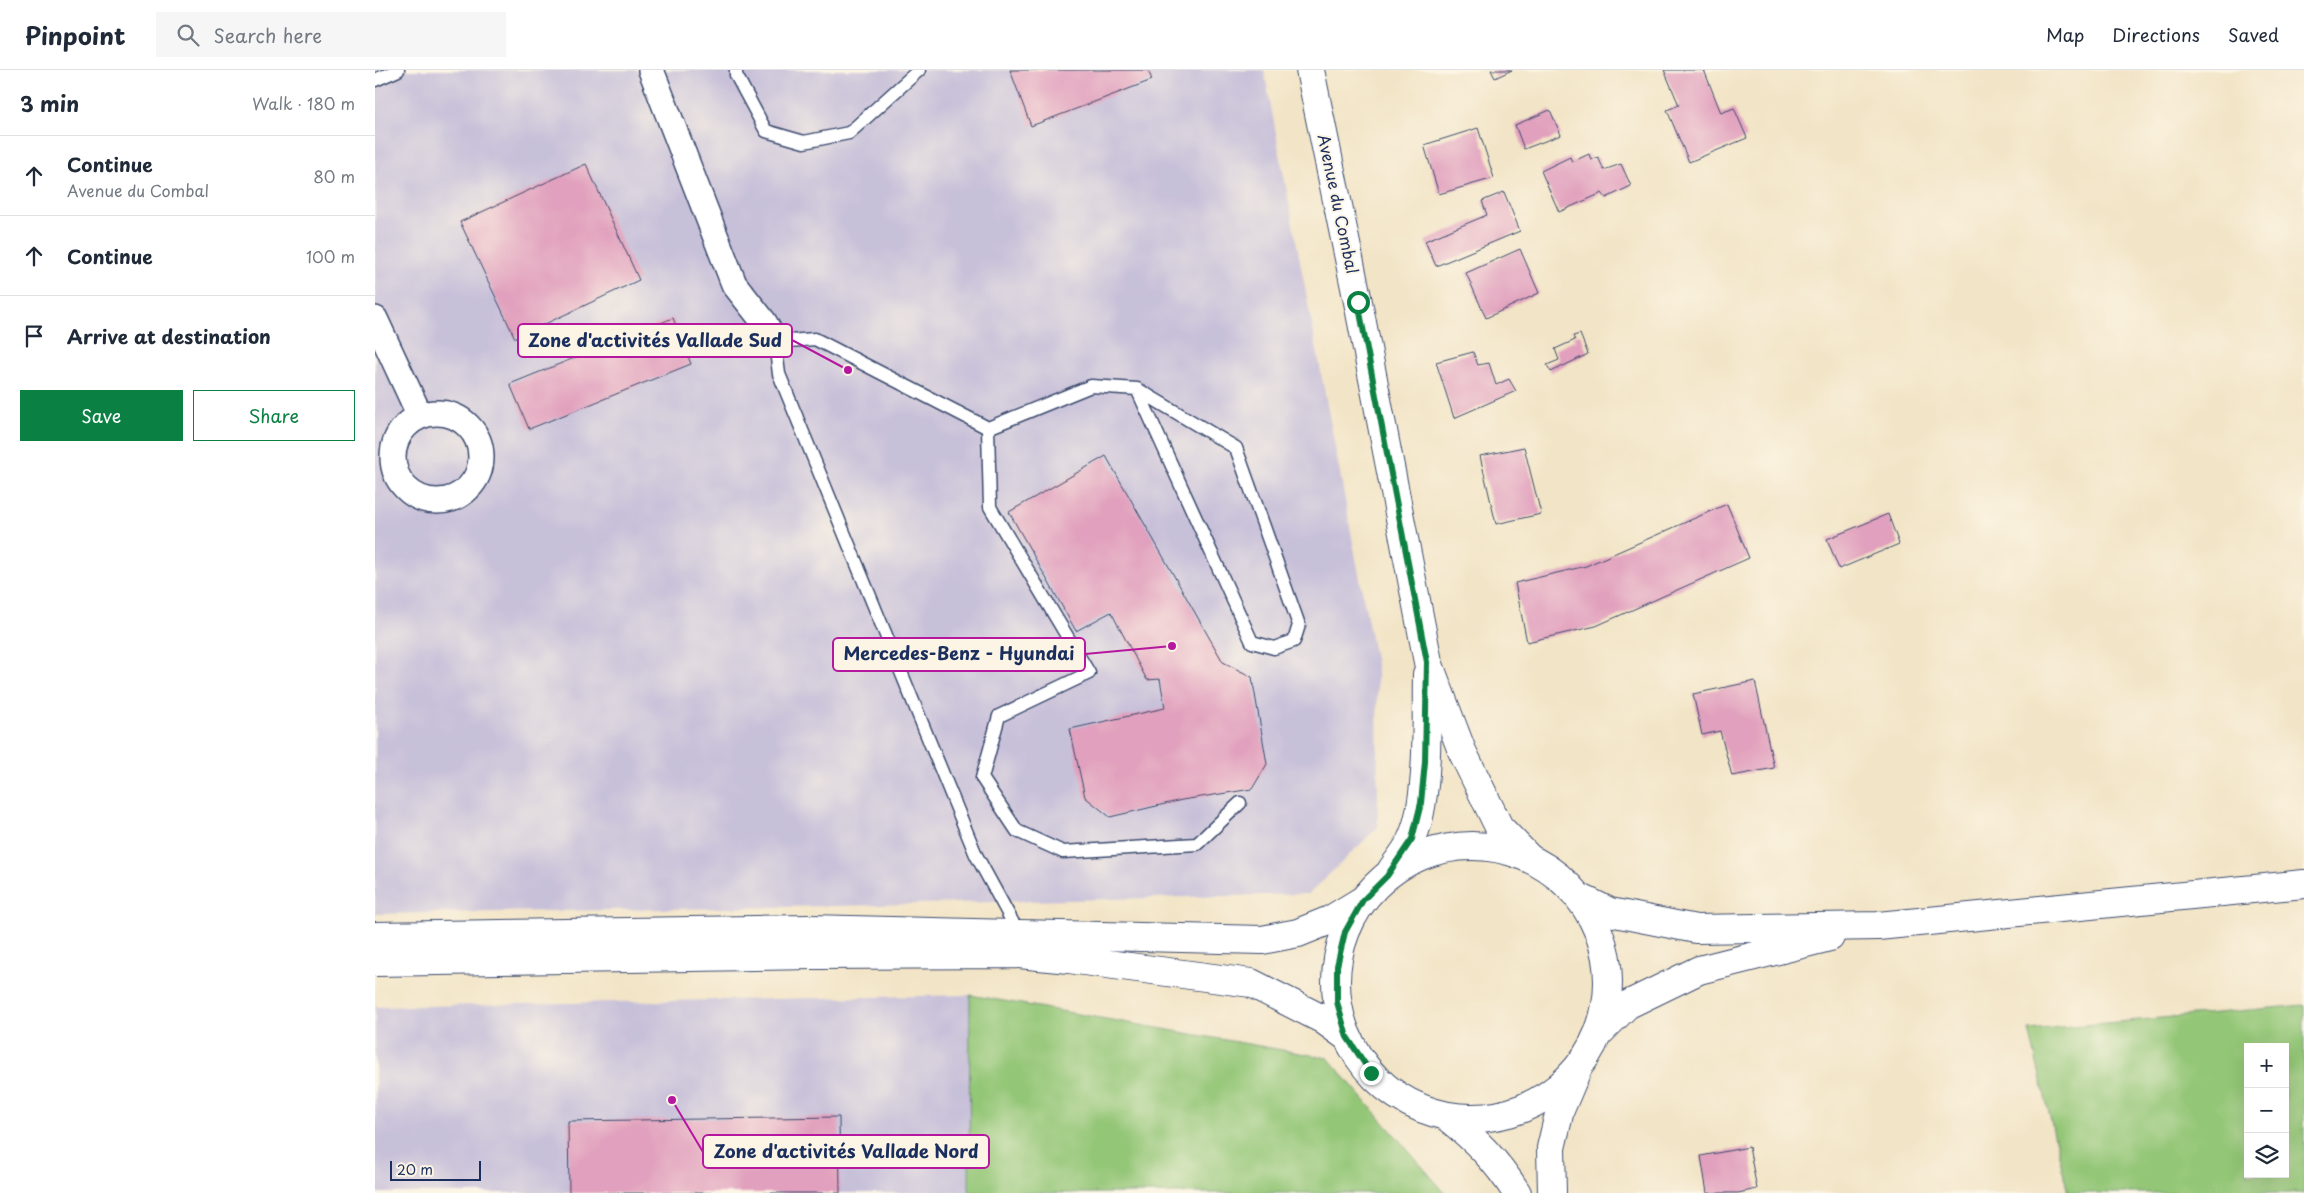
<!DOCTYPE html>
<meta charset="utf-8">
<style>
:root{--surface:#fff;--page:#f6f6f7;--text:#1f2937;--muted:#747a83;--line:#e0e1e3;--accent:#0b8043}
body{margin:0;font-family:"Playpen Sans",sans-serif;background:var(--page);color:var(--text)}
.controls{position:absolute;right:15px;bottom:15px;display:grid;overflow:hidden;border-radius:0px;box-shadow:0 5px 20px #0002}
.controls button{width:45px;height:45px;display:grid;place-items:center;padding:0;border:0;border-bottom:1px solid var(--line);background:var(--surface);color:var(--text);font:25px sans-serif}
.scale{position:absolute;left:15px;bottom:12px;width:91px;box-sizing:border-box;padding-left:5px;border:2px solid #1b2f5e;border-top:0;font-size:14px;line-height:18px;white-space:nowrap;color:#1b2f5e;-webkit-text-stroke:4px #fcf5e5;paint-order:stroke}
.stop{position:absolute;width:15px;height:15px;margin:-11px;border:4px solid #0b8043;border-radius:50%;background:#fff}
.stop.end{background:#0b8043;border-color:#fff;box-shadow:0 1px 5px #0008}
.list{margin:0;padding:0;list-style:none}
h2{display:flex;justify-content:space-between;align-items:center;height:65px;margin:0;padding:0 20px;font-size:21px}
h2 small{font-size:16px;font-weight:400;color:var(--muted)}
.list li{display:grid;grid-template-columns:32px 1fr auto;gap:15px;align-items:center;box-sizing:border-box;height:80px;padding:0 20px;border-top:1px solid var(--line)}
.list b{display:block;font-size:19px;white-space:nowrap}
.list p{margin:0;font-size:16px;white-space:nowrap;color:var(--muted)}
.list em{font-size:16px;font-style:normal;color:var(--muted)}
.actions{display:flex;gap:10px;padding:15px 20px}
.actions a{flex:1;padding:11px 0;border:1px solid var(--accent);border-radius:0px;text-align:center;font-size:18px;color:var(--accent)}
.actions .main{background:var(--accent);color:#fff}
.icon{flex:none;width:28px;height:28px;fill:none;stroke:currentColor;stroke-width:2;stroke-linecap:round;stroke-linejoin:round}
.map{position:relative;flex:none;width:1929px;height:1123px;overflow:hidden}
header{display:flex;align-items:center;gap:30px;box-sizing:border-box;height:70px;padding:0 25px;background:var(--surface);border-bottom:1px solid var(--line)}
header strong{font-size:24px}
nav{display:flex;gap:28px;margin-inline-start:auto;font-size:18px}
.search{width:350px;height:45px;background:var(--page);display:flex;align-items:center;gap:12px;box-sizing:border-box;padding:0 18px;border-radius:0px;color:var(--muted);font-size:19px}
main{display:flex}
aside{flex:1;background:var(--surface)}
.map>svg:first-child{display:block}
.industrial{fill:#c7c0d9}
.green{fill:#93c676;stroke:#577a6a;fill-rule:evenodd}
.building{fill:#e1a0bd}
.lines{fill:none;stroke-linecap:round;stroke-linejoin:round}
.lane-casing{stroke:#3b4a6e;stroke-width:15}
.street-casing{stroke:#3b4a6e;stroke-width:28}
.secondary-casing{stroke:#3b4a6e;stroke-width:30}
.primary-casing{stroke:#3b4a6e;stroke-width:30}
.lane{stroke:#fff;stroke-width:12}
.street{stroke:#fff;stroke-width:25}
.secondary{stroke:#fff;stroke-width:28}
.primary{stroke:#fff;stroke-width:28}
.route{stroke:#0b8043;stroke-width:6}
.labels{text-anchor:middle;stroke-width:4;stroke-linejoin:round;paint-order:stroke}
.street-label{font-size:16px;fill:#1b2f5e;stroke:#fcf5e5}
.leader{fill:none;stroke:#b5179e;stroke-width:2}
.callout-dot{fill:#b5179e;stroke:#fcf5e5;stroke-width:2}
.callout{fill:#fcf5e5;stroke:#b5179e;stroke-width:2}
.callout-label{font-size:18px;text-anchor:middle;font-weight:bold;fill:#1b2f5e}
</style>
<header>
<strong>Pinpoint</strong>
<div class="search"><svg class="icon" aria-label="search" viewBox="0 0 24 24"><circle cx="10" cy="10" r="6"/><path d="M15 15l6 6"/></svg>Search here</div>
<nav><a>Map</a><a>Directions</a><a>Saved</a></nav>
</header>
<main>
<aside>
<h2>3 min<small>Walk · 180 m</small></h2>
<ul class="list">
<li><svg class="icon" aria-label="ahead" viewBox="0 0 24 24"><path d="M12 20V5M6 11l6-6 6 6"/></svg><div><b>Continue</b><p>Avenue du Combal</p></div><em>80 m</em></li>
<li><svg class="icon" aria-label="ahead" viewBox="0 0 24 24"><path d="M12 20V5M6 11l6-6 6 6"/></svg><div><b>Continue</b></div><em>100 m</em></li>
<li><svg class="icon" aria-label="arrive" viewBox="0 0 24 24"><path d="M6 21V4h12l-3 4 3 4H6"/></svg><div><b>Arrive at destination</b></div></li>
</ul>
<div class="actions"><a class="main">Save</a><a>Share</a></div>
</aside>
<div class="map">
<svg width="1929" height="1123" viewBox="0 0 1929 1123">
<rect width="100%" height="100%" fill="#fcf5e5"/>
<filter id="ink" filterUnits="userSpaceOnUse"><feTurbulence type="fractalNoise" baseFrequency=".02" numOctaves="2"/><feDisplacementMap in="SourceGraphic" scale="10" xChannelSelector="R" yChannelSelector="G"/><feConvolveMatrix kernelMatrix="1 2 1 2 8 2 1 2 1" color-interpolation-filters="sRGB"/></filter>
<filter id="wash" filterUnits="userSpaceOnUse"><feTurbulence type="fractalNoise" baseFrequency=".0096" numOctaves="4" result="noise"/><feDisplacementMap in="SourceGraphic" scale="20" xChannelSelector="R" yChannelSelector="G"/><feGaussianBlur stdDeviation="1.12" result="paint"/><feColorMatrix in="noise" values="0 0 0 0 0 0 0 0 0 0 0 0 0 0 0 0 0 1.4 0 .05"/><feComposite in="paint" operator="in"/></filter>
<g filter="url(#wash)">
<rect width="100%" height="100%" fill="#f2e4c6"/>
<g class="industrial">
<polygon points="0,0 889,0 1002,600 1003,757 934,824 463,836 0,844"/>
<polygon points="595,925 594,1123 0,1123 0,937"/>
</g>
<g class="green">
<polygon points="595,925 953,988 1070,1123 594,1123"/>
<path d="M1929,935V1123H1693L1654,960ZM1873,977H1910V1104H1873Z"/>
</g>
<g id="blocks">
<g class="building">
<polygon points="635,0 773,0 777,10 656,56"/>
<polygon points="1116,0 1137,0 1120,8"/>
<polygon points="1289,0 1329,0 1346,43 1359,38 1372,68 1314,92 1292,40 1304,35"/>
<polygon points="1175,40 1186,65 1149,79 1140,55"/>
<polygon points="1103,58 1119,108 1064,124 1049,75"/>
<polygon points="1214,84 1216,90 1223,87 1229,100 1246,94 1256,116 1231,128 1227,123 1184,142 1166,101 1195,87 1197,92"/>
<polygon points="211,94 264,210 140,268 85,152"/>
<polygon points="1129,122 1145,161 1061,196 1050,171 1112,145 1107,131"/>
<polygon points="1145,179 1164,223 1111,248 1091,203"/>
<polygon points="298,248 316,294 154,359 135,314"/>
<polygon points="1205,264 1213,284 1176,302 1172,295 1184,290 1180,279 1200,270 1198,266"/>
<polygon points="1098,282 1103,295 1114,293 1121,315 1134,309 1141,321 1079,348 1061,292"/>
<polygon points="1149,377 1166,444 1121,454 1105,386"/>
<polygon points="731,386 848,592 877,607 892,694 877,719 807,730 735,747 710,727 695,659 790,638 785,609 772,610 736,542 701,561 634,442"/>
<polygon points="1352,434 1374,488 1221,556 1152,572 1140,513 1211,496"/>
<polygon points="1513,444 1524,474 1464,499 1452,469"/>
<polygon points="1380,611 1399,698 1357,706 1345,661 1327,665 1318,624"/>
<polygon points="464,1047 465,1123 194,1123 193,1051"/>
<polygon points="1374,1077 1382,1119 1363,1123 1332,1123 1326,1086"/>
</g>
</g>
</g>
<g filter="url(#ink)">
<use href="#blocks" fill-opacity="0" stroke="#3b4a6e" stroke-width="1"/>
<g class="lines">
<defs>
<g id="lane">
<polyline points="361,0 361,5 391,61 429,72 474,63 544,0"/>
<polyline points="0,10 23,0"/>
<polyline points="613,358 615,437 714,603 624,646 607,708 642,761 688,782 822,774 865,733"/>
<polyline points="643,862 601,785 404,304 400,272 440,269 613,358 716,316 762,319 861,378 924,555 919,571 899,578 877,572 762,319"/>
</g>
<g id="street">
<polyline points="276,0 359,214 389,252 400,272"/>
<polyline points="0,249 45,346"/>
<circle cx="62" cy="387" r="44"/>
</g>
<g id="secondary">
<path d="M1071,1046C1101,1070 1121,1090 1142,1123"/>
<polyline points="1177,1123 1176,1078 1185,1040 1202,1000"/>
</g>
<g id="primary">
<polyline points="935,0 983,232 1053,592 1087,681 1124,757 1153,787"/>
<circle cx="1097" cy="912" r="136"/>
<path d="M1016,801C1023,790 1033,780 1037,768C1055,729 1051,648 1052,604"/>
<polyline points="1204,827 1235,842 1321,859 1503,856 1929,814"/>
<polyline points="0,866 435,859 887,870 923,863 955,850 988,830"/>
<polyline points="0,892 437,885 644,884 694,889 876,913 947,949 972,967"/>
<polyline points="1225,962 1252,935 1324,900 1455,867"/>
</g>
</defs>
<use href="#lane" class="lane-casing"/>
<use href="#street" class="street-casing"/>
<use href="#secondary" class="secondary-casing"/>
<use href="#primary" class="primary-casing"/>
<use href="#lane" class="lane"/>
<use href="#street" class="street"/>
<use href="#secondary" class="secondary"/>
<use href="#primary" class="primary"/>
</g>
</g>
<g class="lines" filter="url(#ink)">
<polyline class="route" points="983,232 1052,592 1050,692 1046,733 1037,769 1012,806 988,830 970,862 962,896 962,932 972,967 996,1003"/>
</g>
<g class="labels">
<g class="street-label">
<text transform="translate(963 134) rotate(78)" y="6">Avenue du Combal</text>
</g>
</g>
<path class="leader" d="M473 300L417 270M797 576L710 584M297 1030L328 1082"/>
<g class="callout-dot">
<circle cx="473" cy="300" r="5"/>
<circle cx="797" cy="576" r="5"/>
<circle cx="297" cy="1030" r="5"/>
</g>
<g class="callout">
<rect x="143" y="254" width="274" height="33" rx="5"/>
<rect x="458" y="568" width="252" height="33" rx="5"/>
<rect x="328" y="1065" width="286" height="33" rx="5"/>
</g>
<g class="callout-label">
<text x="280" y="277">Zone d'activités Vallade Sud</text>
<text x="584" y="590">Mercedes-Benz - Hyundai</text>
<text x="471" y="1088">Zone d'activités Vallade Nord</text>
</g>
</svg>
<div class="controls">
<button>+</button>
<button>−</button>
<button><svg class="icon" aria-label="layers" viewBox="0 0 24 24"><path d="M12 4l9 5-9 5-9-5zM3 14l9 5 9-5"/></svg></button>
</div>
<div class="scale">20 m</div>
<div class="stop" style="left:983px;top:232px"></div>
<div class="stop end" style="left:996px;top:1003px"></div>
</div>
</main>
